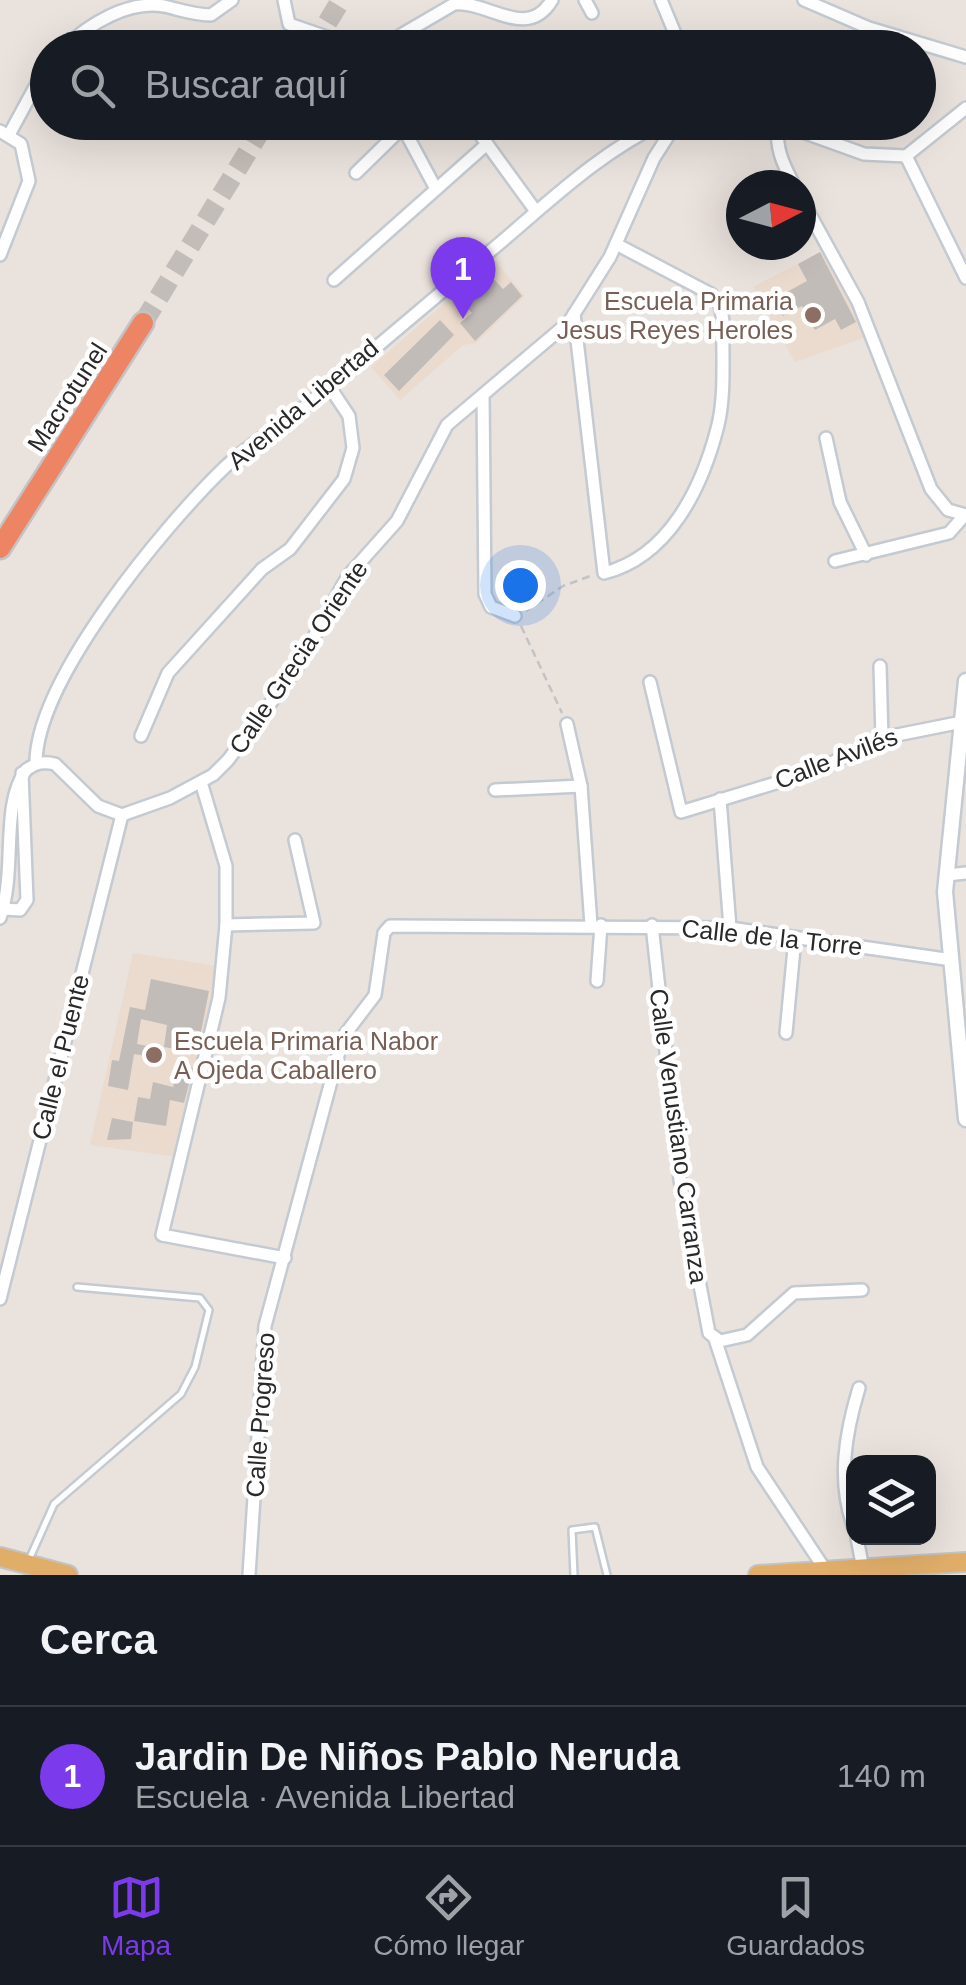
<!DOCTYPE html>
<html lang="es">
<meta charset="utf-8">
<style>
:root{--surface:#171b24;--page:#20242c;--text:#f1f3f6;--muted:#9ea1a6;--line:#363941;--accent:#7c3aed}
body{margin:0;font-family:Helvetica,sans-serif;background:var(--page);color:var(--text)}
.controls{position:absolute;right:30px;bottom:30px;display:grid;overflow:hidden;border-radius:20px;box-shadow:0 10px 40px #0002}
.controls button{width:90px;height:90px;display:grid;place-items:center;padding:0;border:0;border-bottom:2px solid var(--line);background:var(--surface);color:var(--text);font:50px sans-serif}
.compass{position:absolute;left:726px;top:170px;width:90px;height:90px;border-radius:50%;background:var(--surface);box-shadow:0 10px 40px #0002;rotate:84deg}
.you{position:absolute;left:520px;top:585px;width:35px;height:35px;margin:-25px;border:8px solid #fff;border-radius:50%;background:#1a73e8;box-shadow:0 0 0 15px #1a73e833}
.badge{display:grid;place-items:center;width:65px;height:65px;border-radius:50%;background:var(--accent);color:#fff;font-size:32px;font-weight:700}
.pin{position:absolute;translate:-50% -82px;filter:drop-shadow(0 2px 5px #0008)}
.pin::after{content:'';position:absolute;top:52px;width:35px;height:30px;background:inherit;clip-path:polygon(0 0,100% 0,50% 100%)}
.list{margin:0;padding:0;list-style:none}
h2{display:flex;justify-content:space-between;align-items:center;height:130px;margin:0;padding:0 40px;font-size:42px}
h2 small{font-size:32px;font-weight:400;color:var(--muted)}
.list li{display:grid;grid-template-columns:65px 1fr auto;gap:30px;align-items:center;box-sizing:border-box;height:140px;padding:0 40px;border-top:2px solid var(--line)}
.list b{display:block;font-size:38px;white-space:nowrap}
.list p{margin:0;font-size:32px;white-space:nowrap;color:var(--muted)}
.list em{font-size:32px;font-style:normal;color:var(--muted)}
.icon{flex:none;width:55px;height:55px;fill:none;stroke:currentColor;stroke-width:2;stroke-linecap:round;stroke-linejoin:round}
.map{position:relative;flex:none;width:966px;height:1575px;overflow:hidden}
.search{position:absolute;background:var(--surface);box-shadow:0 10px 40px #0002;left:30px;right:30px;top:30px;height:110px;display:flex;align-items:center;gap:25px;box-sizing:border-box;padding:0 35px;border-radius:55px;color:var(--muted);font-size:38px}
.sheet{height:270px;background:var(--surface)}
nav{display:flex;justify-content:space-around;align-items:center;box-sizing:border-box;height:140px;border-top:2px solid var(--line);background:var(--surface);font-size:28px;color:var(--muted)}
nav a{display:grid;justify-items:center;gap:5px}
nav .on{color:var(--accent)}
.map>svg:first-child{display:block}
.education{fill:#eadbce}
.building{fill:#c2bcb9}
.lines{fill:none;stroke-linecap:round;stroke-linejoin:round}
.motorway-tunnel{stroke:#c3bdb9;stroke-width:20;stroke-dasharray:20 10;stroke-linecap:butt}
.service-casing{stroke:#c4cad1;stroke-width:10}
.minor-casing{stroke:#c4cad1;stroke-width:16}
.tertiary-casing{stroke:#c4cad1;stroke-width:19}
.primary-casing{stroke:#c3c3c3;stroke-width:22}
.motorway-casing{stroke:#c3c3c3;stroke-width:25}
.path{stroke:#c3c3c3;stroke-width:2.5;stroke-dasharray:8 5;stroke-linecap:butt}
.service{stroke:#fff;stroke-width:5}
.minor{stroke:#fff;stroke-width:11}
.tertiary{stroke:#fff;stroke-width:14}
.primary{stroke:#e1ae6a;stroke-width:18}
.motorway{stroke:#ed8565;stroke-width:20}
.education-dot{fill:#8d6e63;stroke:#fff;stroke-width:4}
.labels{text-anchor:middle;stroke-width:9;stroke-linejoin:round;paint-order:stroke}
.education-label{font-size:25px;fill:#785e54;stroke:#fff;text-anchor:end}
.street-label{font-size:25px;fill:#292929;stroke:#fff}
</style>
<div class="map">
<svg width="966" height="1575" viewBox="0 0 966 1575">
<rect width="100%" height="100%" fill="#eae2dd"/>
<g class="education">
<polygon points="823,251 866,337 795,362 753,287"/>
<polygon points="494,260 525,296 476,343 463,345 400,400 371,367"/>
<polygon points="133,953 218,966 177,1157 90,1145"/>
</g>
<g class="building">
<polygon points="820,252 856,322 841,330 835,319 815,330 802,306 783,316 774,299 807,281 798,264"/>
<polygon points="488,273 503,289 511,282 522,296 475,341 460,323 472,313 456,295 467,286 471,290"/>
<polygon points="440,320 454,335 399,391 384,375"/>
<polygon points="151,979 209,991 201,1032 189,1029 185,1051 164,1047 167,1025 141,1019 137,1044 148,1046 146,1056 134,1054 128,1090 108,1086 112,1060 119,1061 130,1007 145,1010"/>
<polygon points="178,1064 193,1068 184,1103 170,1100 166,1126 134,1121 138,1097 150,1099 153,1082 173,1087"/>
<polygon points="112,1118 133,1122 131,1139 107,1140"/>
</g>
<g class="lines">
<g class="motorway-tunnel">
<polyline points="312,48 341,0"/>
<polyline points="143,323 266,122"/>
</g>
<defs>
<g id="service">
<polyline points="28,1562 54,1504 181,1394 195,1367 209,1310 200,1298 77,1287"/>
<polyline points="574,1575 572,1530 595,1527 607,1575"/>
</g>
<g id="minor">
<polyline points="284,0 289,24 359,48"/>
<polyline points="585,0 592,13"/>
<polyline points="661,0 681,48"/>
<polyline points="804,0 869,28 966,57"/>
<path d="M64,48C89,24 128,0 164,6C181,10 194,15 211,15L232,0"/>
<path d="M393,48L401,35L454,4C488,0 527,42 552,0"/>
<polyline points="400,122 436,189"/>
<polyline points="471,122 535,210"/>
<polyline points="775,122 864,154 906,156 966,108"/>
<path d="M778,124C775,148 783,164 794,185"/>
<polyline points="0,131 21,144 29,181 0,255"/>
<polyline points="10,133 48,63"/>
<polyline points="906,156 966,278"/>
<polyline points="356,173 401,129"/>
<polyline points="801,198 858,302 931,489 948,510 966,515"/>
<polyline points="334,280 487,144"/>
<path d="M574,314L604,573C668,557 701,490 717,429C726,396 722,355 723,321L720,305L711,294L616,244"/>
<polyline points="483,395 485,594 491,607 515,616"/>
<polyline points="826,438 840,502 866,555"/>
<polyline points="835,561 949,533 964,516"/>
<polyline points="880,666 882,738"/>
<polyline points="650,682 681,812 815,771 882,738 962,722"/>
<polyline points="567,724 581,786 591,925"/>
<polyline points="141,736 168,673 262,569 290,549 344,479 353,448 349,416 329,386"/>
<path d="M36,763C36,680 164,526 224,468C249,444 281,426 308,404C369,354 428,303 488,253C545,206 596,154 664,122"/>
<polyline points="201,782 226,866 226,925 219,998 162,1235 285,1258"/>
<polyline points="495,790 581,786"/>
<polyline points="720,799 730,928"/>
<polyline points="122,815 170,798 213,775 228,760 296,669 348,576 397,521 447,425 569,322 610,257 654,158 677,122"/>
<polyline points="947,875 966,873"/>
<polyline points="3,909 20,910 27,900 22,773"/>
<path d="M0,918C17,870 0,806 26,770C36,763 43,761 55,764L98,806L122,815"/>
<polyline points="226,925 314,923 295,840"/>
<polyline points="652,925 680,1180 709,1333 720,1341 747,1335 794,1293 862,1290"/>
<polyline points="597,981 601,925"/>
<polyline points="786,1033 795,938"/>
<polyline points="0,1299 122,815"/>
<polyline points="715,1339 757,1467 826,1571"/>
<path d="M854,1528C837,1482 845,1434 859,1388"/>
<polyline points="857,1538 863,1569"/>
<polyline points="249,1575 265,1326 343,1037 375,995 384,933 390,926 730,928 952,960"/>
</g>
<polyline id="tertiary" points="966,681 945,892 966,1119"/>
<g id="primary">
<polyline points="0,1557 68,1575"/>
<polyline points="758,1575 966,1562"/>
</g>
<polyline id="motorway" points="0,548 143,323"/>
</defs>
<use href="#service" class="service-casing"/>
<use href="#minor" class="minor-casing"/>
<use href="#tertiary" class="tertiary-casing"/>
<use href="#primary" class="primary-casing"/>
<use href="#motorway" class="motorway-casing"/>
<g class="path">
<polyline points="526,611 563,586 593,575"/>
<polyline points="521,626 562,713"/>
</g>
<use href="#service" class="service"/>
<use href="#minor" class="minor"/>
<use href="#tertiary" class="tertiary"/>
<use href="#primary" class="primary"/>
<use href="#motorway" class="motorway"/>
</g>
<g class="education-dot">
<circle cx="813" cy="315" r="10"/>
<circle cx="154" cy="1055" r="10"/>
</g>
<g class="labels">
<g class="education-label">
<text x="793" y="310">Escuela Primaria<tspan x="793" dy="29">Jesus Reyes Heroles</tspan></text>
<text x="174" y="1050" text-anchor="start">Escuela Primaria Nabor<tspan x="174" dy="29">A Ojeda Caballero</tspan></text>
</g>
<g class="street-label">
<text transform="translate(67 397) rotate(-57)" y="9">Macrotunel</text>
<text transform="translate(303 404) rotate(-40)" y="9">Avenida Libertad</text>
<text transform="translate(298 657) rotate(-56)" y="9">Calle Grecia Oriente</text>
<text transform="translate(836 758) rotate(-21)" y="9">Calle Avilés</text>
<text transform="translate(772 937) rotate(6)" y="9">Calle de la Torre</text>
<text transform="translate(60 1057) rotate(-76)" y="9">Calle el Puente</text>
<text transform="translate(679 1136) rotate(82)" y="9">Calle Venustiano Carranza</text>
<text transform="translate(260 1415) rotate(-86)" y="9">Calle Progreso</text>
</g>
</g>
</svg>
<div class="controls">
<button><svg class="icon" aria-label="layers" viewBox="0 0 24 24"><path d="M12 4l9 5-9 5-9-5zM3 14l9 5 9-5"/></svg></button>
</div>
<svg class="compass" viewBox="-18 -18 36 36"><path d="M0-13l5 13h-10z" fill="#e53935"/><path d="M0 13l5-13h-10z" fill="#9ea1a6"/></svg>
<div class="you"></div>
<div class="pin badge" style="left:463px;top:319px">1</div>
<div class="search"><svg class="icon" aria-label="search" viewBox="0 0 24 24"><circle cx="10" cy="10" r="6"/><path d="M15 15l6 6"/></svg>Buscar aquí</div>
</div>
<section class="sheet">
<h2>Cerca<small></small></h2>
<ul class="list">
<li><span class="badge">1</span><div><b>Jardin De Niños Pablo Neruda</b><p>Escuela · Avenida Libertad</p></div><em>140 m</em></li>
</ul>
</section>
<nav>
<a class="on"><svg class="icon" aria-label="map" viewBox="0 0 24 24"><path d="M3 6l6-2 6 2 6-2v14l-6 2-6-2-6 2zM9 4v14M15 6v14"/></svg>Mapa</a>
<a><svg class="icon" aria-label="directions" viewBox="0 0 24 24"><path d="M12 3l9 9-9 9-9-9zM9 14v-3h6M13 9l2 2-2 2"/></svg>Cómo llegar</a>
<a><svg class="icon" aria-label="saved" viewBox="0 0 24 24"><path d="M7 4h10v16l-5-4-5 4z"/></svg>Guardados</a>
</nav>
